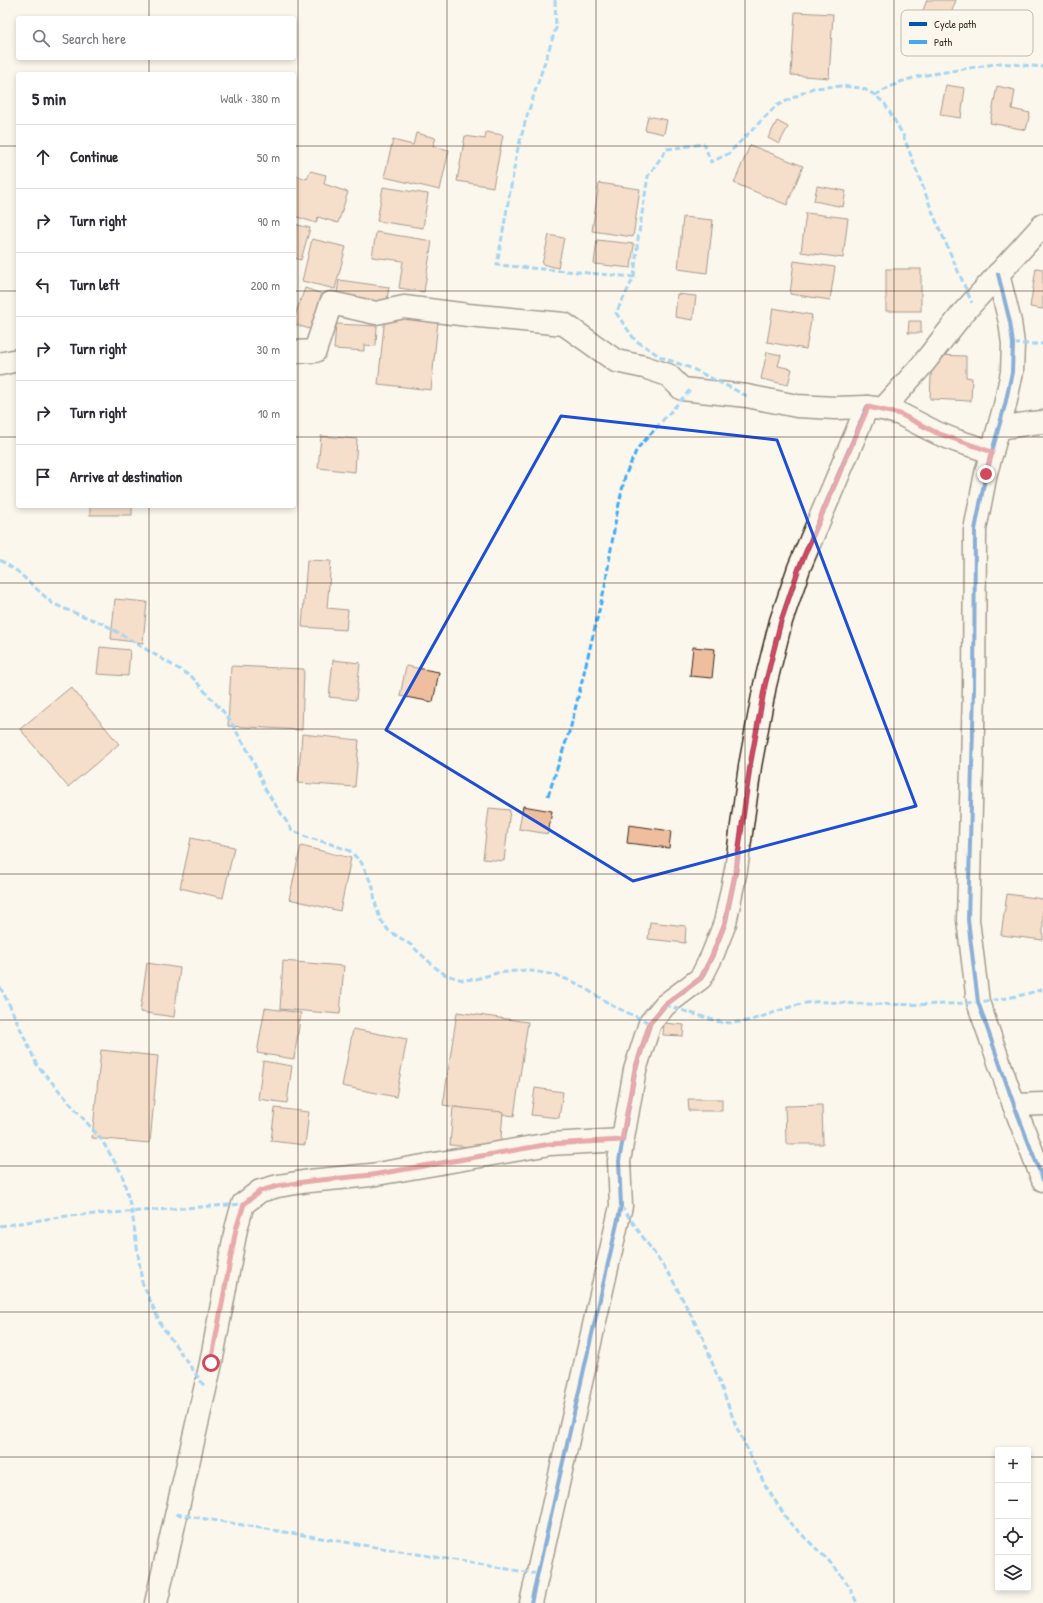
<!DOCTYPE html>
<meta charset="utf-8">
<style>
:root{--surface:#fff;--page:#f2f2f3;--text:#2b2b33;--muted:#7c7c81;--line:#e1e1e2}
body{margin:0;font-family:"Patrick Hand",sans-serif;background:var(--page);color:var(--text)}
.controls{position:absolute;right:12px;bottom:12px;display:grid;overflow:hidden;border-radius:4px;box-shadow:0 2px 6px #0003}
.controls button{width:36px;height:36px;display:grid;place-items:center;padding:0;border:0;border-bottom:1px solid var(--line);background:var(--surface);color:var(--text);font:20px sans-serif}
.stop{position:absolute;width:12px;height:12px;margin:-9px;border:3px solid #d1495b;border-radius:50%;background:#fff}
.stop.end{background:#d1495b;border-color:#fff;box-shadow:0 1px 4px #0008}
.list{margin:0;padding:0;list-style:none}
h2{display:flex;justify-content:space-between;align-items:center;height:52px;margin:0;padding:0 16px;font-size:17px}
h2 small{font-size:13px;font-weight:400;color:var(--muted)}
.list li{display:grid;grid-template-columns:26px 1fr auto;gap:12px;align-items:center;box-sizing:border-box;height:64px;padding:0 16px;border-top:1px solid var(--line)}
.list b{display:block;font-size:15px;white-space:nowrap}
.list em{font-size:13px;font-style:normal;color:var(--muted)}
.icon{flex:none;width:22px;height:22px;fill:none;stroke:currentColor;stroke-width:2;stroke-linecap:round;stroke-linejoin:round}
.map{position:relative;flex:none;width:1043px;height:1603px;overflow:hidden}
.search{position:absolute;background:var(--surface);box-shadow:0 2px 6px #0003;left:16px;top:16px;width:280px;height:44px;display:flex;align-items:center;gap:10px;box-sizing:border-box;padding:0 14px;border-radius:4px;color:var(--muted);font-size:15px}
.panel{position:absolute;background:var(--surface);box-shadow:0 2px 6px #0003;left:16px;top:72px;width:280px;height:436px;border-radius:4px}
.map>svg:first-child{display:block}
.building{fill:#eebe9f;stroke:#3b2a1e}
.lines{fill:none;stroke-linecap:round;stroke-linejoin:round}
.minor-casing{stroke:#3b2a1e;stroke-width:25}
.minor{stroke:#fbf7ec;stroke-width:22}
.quiet{stroke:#3fa9f5;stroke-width:3;stroke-dasharray:6 3;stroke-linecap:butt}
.cycleway-casing{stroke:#fbf7ec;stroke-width:6}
.cycleway{stroke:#0057b8;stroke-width:4}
.route{stroke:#d1495b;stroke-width:5}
.marked{fill:none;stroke:#1d4ed8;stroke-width:3;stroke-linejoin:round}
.grid{fill:none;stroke:#3b2a1e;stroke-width:1;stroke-opacity:0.55}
.key{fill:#fbf7ec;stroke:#c1baae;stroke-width:1}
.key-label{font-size:11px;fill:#3b2a1e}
</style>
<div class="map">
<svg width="1043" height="1603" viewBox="0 0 1043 1603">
<rect width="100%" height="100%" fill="#fbf7ec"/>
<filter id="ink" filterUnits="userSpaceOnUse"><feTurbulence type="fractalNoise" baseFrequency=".025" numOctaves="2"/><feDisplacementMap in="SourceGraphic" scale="8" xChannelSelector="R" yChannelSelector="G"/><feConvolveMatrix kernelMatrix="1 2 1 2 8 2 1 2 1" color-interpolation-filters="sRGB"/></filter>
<g filter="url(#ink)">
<g class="building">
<polygon points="927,0 956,0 946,27 920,18"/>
<polygon points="795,12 833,14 829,78 791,75"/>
<polygon points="946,85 965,88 961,118 940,115"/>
<polygon points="997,86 1015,90 1012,109 1030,113 1026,130 990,123"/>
<polygon points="648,116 667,120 664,134 645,130"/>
<polygon points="777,121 788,127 779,144 768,138"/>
<polygon points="486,132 503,135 493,187 457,181 465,136 485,139"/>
<polygon points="416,133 436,138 433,146 449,150 440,190 384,177 393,140 413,145"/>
<polygon points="750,145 803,166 787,205 734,183"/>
<polygon points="310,171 326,175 324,184 348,192 338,223 318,217 316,223 294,216 294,175 307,179"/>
<polygon points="599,183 640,189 633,237 592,231"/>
<polygon points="817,186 846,191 843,207 814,201"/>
<polygon points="383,187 428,194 423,228 377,221"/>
<polygon points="806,213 848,218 843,258 801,252"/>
<polygon points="683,217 713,220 707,273 678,269"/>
<polygon points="294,224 310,228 301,260 294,258"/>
<polygon points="376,232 432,241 424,292 399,288 403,261 372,257"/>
<polygon points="549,235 564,238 558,268 542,264"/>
<polygon points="312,239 346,247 335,289 302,281"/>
<polygon points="597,240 634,244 631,268 594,264"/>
<polygon points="794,261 835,267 830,300 790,294"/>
<polygon points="1036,268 1043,269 1043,309 1030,307"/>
<rect x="886" y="269" width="35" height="42"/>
<polygon points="339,280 389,287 386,306 336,299"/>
<polygon points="305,288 325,295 312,330 294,324 294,318"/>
<polygon points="677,294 696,296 693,320 675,317"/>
<polygon points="773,308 812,315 806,349 767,342"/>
<polygon points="385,316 438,321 431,390 378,384"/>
<polygon points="909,321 921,321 921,333 908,333"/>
<polygon points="336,324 377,326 376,346 364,345 364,351 334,349"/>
<polygon points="767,352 781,355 778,366 792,369 788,385 761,379"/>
<polygon points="932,355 966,356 966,377 972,378 971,401 930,399"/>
<polygon points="321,436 357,439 355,472 318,468"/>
<rect x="90" y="506" width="42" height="9"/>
<polygon points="307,560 331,561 327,608 348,610 346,630 302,627"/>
<polygon points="115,599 147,602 143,643 111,639"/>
<polygon points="100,647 130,650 128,676 97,674"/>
<polygon points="693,647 715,649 712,678 690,676"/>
<polygon points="333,660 360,663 356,700 329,697"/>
<polygon points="231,666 304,669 302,730 228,726"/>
<polygon points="406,666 439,672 433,702 400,696"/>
<polygon points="71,687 119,744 68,787 20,729"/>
<polygon points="302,734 359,740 355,787 298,783"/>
<polygon points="523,806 552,811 548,834 519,829"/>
<polygon points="489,808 510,810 504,861 483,859"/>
<polygon points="629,825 671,831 669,848 627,843"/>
<polygon points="191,838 234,847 223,898 180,888"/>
<polygon points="301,846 351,858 340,911 289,899"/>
<polygon points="1007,894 1043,899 1043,940 1001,935"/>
<polygon points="650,922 686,926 685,943 648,939"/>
<polygon points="283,961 344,966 340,1014 280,1009"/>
<polygon points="147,963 180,968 174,1017 140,1012"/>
<polygon points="265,1008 301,1013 294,1059 257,1053"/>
<polygon points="457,1012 528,1022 514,1116 443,1105"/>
<polygon points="664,1023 684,1025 683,1036 663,1035"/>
<polygon points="353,1029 407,1039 396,1097 342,1086"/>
<polygon points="101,1050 158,1056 150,1143 92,1138"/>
<polygon points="263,1061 292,1066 287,1103 258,1099"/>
<polygon points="535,1088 563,1092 559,1118 531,1115"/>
<polygon points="688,1099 722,1099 722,1111 689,1111"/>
<polygon points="822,1105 823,1144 786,1144 785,1106"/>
<polygon points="453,1107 503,1112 500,1150 450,1145"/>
<polygon points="275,1108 309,1112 305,1145 271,1141"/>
</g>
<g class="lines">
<defs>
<g id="minor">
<polyline points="998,274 1010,322 1013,344 1012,372 1005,405 986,473 975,530 974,689 968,920 978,1002 1014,1105 1043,1180"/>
<polyline points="294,352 315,351 331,303 376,313 404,307 468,315 564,324 616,361 644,367 668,375 682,389 747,396 797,406 835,408 867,407 883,409 900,414 937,433 957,441 992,452"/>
<polyline points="0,364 18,360"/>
<polyline points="883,409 923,364 963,313 1043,225"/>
<polyline points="999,428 1032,423 1043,422"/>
<polyline points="1014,1105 1043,1104"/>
<polyline points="156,1603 211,1363 236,1229 243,1204 260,1191 278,1186 309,1181 371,1175 550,1144 622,1140"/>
<polyline points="531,1603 621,1206 619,1161 635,1070 650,1023 665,1005 701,978 712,956 725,923 736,870 750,766 765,685 781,621 799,568 867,407"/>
</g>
</defs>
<use href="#minor" class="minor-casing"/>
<use href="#minor" class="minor"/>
<g class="quiet">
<polyline points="555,0 556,28 526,119 517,152 497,265 634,277 616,313 635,340 661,357 693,369 747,396"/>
<polyline points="875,95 900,82 920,76 1001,63 1043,67"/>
<polyline points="634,277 638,239 648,176 667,149 704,144 711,162 728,154 776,106 813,88 841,86 862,88 875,95 885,104 903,135 934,216 972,303"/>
<polyline points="1013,344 1043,344"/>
<polyline points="0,560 17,571 52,603 65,609 104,624 192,677 227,716 250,754 265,789 292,830 306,837 331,844 350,851 361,862 373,887 375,902 380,919 388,930 411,945 436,968 446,975 463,980 476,979 497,973 526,970 556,975 578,984 613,1006 650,1023"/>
<polyline points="548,796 571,726 605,586 616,518 625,476 637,449 690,390"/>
<polyline points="0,987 9,1004 37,1065 101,1139 122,1174 132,1212 142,1282 161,1325 205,1387"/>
<path d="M665,1005L720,1022C753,1027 781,1005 814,1002C831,1001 848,1004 865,1004C922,1005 989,1007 1043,989"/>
<polyline points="621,1206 671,1277 703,1338 736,1426 765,1485 789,1522 834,1566 849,1586 857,1603"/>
<polyline points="0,1226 67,1216 243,1204"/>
<polyline points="176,1514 538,1574"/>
</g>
<defs>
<g id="cycleway">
<polyline points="998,274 1010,322 1013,344 1012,372 1005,405 986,473 975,530 974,689 968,920 978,1002 1014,1105 1043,1180"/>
<polyline points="531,1603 621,1206 619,1161 635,1070 650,1023 665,1005 701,978 712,956 725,923 736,870 750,766 765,685 781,621 799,568 867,407"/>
</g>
</defs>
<use href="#cycleway" class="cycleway-casing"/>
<use href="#cycleway" class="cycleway"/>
</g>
</g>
<g class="lines" filter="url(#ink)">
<polyline class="route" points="211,1363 236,1229 244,1204 260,1191 278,1186 310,1181 372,1175 550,1144 622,1140 635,1070 650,1023 665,1005 701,978 712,956 725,923 736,870 750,766 765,685 781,621 799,568 868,407 900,414 937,433 992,452 986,474"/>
</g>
<path d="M0 0H1043V1603H0ZM561,416L777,440L916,806L633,881L386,730Z" fill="#fbf7ec" fill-opacity=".55" fill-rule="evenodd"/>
<path class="marked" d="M561,416L777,440L916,806L633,881L386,730Z"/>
<path class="grid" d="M149,0V18M298,0V1603M447,0V1603M596,0V1603M745,0V1603M894,0V1603M149,58V74M0,146H18M294,146H1043M0,291H18M294,291H1043M0,437H18M294,437H1043M149,506V1603M0,583H1043M0,729H1043M0,874H1043M0,1020H1043M0,1166H1043M0,1312H1043M0,1457H998M1028,1457H1043"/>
<rect x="901" y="10" width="132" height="46" rx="6" class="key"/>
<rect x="909" y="22" width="18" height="4" fill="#0057b8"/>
<rect x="909" y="40" width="18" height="4" fill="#3fa9f5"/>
<g class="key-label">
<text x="934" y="28">Cycle path</text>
<text x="934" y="46">Path</text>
</g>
</svg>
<div class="controls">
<button>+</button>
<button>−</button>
<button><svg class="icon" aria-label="locate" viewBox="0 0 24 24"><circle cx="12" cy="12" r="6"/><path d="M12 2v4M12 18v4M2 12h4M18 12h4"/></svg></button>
<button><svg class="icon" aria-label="layers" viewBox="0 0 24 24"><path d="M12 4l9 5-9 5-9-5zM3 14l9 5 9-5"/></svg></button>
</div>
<div class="stop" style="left:211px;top:1363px"></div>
<div class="stop end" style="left:986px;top:474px"></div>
<div class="search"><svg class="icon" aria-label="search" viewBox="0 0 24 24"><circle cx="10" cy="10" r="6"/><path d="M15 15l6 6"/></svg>Search here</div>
<section class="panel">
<h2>5 min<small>Walk · 380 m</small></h2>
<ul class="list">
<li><svg class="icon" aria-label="ahead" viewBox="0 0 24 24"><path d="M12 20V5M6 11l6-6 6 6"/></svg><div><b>Continue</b></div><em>50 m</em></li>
<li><svg class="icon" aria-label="right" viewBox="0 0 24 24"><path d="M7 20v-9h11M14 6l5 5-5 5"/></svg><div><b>Turn right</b></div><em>90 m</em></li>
<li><svg class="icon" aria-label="left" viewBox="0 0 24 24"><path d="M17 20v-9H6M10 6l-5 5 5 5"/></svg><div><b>Turn left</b></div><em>200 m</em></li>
<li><svg class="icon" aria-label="right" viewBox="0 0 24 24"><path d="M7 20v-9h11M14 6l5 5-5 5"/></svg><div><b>Turn right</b></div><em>30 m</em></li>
<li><svg class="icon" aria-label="right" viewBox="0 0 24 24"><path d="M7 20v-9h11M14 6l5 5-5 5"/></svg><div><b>Turn right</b></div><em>10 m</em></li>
<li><svg class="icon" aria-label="arrive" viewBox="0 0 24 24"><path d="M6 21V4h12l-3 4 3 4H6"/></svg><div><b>Arrive at destination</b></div></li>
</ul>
</section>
</div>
